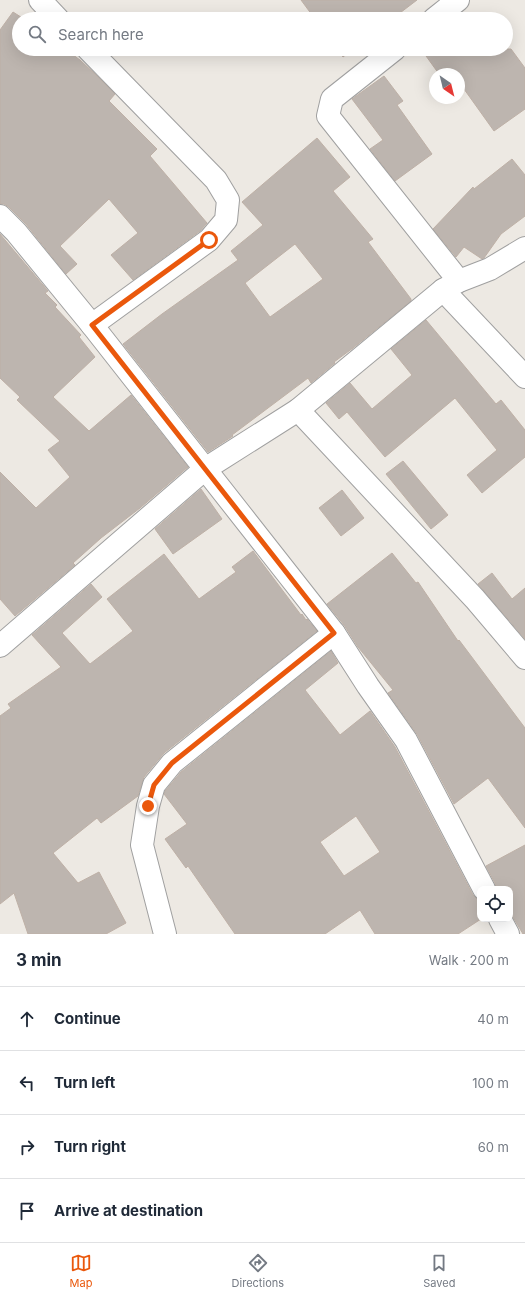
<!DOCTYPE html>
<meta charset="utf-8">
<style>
:root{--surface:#fff;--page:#f2f2f3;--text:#1f2937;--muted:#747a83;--line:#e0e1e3;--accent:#ea580c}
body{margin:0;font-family:Inter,sans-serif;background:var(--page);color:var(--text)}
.controls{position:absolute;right:12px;bottom:12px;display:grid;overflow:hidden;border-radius:8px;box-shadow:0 4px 16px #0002}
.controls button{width:36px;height:36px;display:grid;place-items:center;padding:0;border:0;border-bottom:1px solid var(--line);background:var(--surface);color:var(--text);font:20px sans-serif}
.compass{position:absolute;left:429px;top:68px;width:36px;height:36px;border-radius:50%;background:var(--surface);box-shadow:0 4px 16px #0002;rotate:145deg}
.stop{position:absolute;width:12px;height:12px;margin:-9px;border:3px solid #ea580c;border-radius:50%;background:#fff}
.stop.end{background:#ea580c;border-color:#fff;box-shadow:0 1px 4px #0008}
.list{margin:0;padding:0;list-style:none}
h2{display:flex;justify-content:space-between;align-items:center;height:52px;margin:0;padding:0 16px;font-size:17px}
h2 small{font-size:13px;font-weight:400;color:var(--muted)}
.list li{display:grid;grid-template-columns:26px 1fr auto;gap:12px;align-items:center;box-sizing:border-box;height:64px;padding:0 16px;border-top:1px solid var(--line)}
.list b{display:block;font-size:15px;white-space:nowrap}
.list em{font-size:13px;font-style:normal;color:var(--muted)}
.icon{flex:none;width:22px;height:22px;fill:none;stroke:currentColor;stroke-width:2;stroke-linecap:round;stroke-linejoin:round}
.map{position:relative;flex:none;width:525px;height:934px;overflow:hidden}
.search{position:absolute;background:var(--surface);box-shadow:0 4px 16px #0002;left:12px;right:12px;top:12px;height:44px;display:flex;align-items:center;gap:10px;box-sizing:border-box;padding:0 14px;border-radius:22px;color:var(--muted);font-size:15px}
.sheet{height:308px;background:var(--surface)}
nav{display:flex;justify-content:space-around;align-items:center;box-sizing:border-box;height:56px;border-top:1px solid var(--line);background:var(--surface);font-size:11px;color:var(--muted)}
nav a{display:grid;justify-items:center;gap:2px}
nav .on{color:var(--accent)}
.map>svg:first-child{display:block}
.building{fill:#bdb5af;stroke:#beb0a6;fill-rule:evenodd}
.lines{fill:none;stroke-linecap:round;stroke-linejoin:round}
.minor-casing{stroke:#a0a0a0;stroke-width:24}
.minor{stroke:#fff;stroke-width:22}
.route{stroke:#ea580c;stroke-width:5}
</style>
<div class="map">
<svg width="525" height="934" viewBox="0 0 525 934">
<rect width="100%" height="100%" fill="#ede9e3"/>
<g class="building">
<polygon points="301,0 417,0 392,19 315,19"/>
<polygon points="13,12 24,19 19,19 19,49 65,49 80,60 94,73 115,94 109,101 157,149 150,156 207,223 200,231 133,280 111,255 138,233 109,199 60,246 77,264 66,274 25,223 9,207 4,204 0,204 0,30"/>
<polygon points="337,49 353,49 343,57"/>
<polygon points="421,49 511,49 525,68 525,109 494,131 459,82 459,74 439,74"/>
<polygon points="384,76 403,101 397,105 432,154 395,181 370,149 383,140 352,99"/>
<path d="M317,138L350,177L333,191L373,239L368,242L411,299V301L353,348L334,362L335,363L311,383L308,378L232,435L233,436L208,452L123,344L162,314L238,260L231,251L263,225L242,202ZM295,244L323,279L270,317L245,283Z"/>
<polygon points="512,159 525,175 525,216 501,234 484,258 482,259 464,247 456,257 433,229 473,187 474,189"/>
<polygon points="0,234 48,291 45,293 57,305 55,307 81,335 79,337 95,357 53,397 89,431 131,395 188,467 140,508 101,538 73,563 75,565 15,616 0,599 0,472 36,508 70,477 48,450 60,441 17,400 20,397 0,378"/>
<polygon points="426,320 496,404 501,400 525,430 525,457 482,493 467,475 497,450 455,398 385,457 347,412 339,419 326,403 350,383 372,409 412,375 391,349"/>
<polygon points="403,461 448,515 431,529 386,474"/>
<polygon points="201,489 222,519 173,554 155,529"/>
<polygon points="342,490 364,518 341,536 319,508"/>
<polygon points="253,551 301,615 302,614 306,620 307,619 317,631 164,753 144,777 138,796 101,823 97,818 53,853 78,883 99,872 126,923 106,934 28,934 14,893 0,904 0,716 11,708 8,704 61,667 32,635 91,584 102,597 62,633 90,664 133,631 107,599 164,554 199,599 236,572 232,567"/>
<polygon points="392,553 416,583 418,582 458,641 459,640 525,728 525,828 488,778 454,804 417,734 388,693 393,690 358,647 344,625 327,604"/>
<polygon points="492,573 512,599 525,588 525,639 478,584"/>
<path d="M331,651L338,663L305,690L340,735L370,711L395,747L473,895L477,899L480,900L481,919L458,934H375L360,910L325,934H235L188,866L186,868L165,839L187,824L164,794L165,791L181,772ZM356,816L380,852L344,876L320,842Z"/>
<polygon points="525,845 525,934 523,934 510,912 510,889 496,889 495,883 486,866"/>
</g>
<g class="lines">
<defs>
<g id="minor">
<polyline points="40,0 58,19"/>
<polyline points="434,19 458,0"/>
<polyline points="88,49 216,180 228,200 226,220 209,240 92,325"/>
<polyline points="395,49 332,99 328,116 459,281"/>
<polyline points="0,216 16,232 92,325 334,633 368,686 406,740 484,889"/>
<polyline points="443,290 525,377"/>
<polyline points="298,410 475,599 525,658"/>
<polyline points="0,646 205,469 298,410 443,290 459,281 490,269 525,248"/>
<polyline points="500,919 508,934"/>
<polyline points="165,934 142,845 148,806 154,785 172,763 334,633"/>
</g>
</defs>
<use href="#minor" class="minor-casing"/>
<use href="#minor" class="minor"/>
</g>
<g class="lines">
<polyline class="route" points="148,806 154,785 172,763 334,633 92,325 209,240"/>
</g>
</svg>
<div class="controls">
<button><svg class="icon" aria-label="locate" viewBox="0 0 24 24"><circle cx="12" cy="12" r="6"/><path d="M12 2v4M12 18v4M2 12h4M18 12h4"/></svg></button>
</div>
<svg class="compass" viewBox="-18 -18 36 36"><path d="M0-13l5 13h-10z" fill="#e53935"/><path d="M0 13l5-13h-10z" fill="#747a83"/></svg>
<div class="stop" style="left:209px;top:240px"></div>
<div class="stop end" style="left:148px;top:806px"></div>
<div class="search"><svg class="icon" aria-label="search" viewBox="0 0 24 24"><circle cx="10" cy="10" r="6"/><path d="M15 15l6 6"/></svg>Search here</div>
</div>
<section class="sheet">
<h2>3 min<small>Walk · 200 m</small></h2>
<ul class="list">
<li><svg class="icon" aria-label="ahead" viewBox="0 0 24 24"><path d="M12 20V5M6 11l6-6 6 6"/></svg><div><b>Continue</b></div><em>40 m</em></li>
<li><svg class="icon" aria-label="left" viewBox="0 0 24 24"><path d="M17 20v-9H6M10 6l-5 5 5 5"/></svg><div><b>Turn left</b></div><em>100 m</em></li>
<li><svg class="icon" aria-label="right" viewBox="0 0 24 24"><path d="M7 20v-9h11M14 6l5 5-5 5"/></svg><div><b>Turn right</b></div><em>60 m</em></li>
<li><svg class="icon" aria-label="arrive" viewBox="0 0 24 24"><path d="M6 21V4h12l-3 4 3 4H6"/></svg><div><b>Arrive at destination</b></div></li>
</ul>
</section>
<nav>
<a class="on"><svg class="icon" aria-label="map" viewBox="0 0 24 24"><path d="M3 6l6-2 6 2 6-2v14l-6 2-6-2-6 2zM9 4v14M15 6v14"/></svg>Map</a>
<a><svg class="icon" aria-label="directions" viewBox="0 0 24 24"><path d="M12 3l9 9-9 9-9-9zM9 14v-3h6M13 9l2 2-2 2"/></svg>Directions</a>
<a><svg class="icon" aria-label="saved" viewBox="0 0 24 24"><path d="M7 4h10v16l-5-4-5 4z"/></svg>Saved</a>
</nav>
